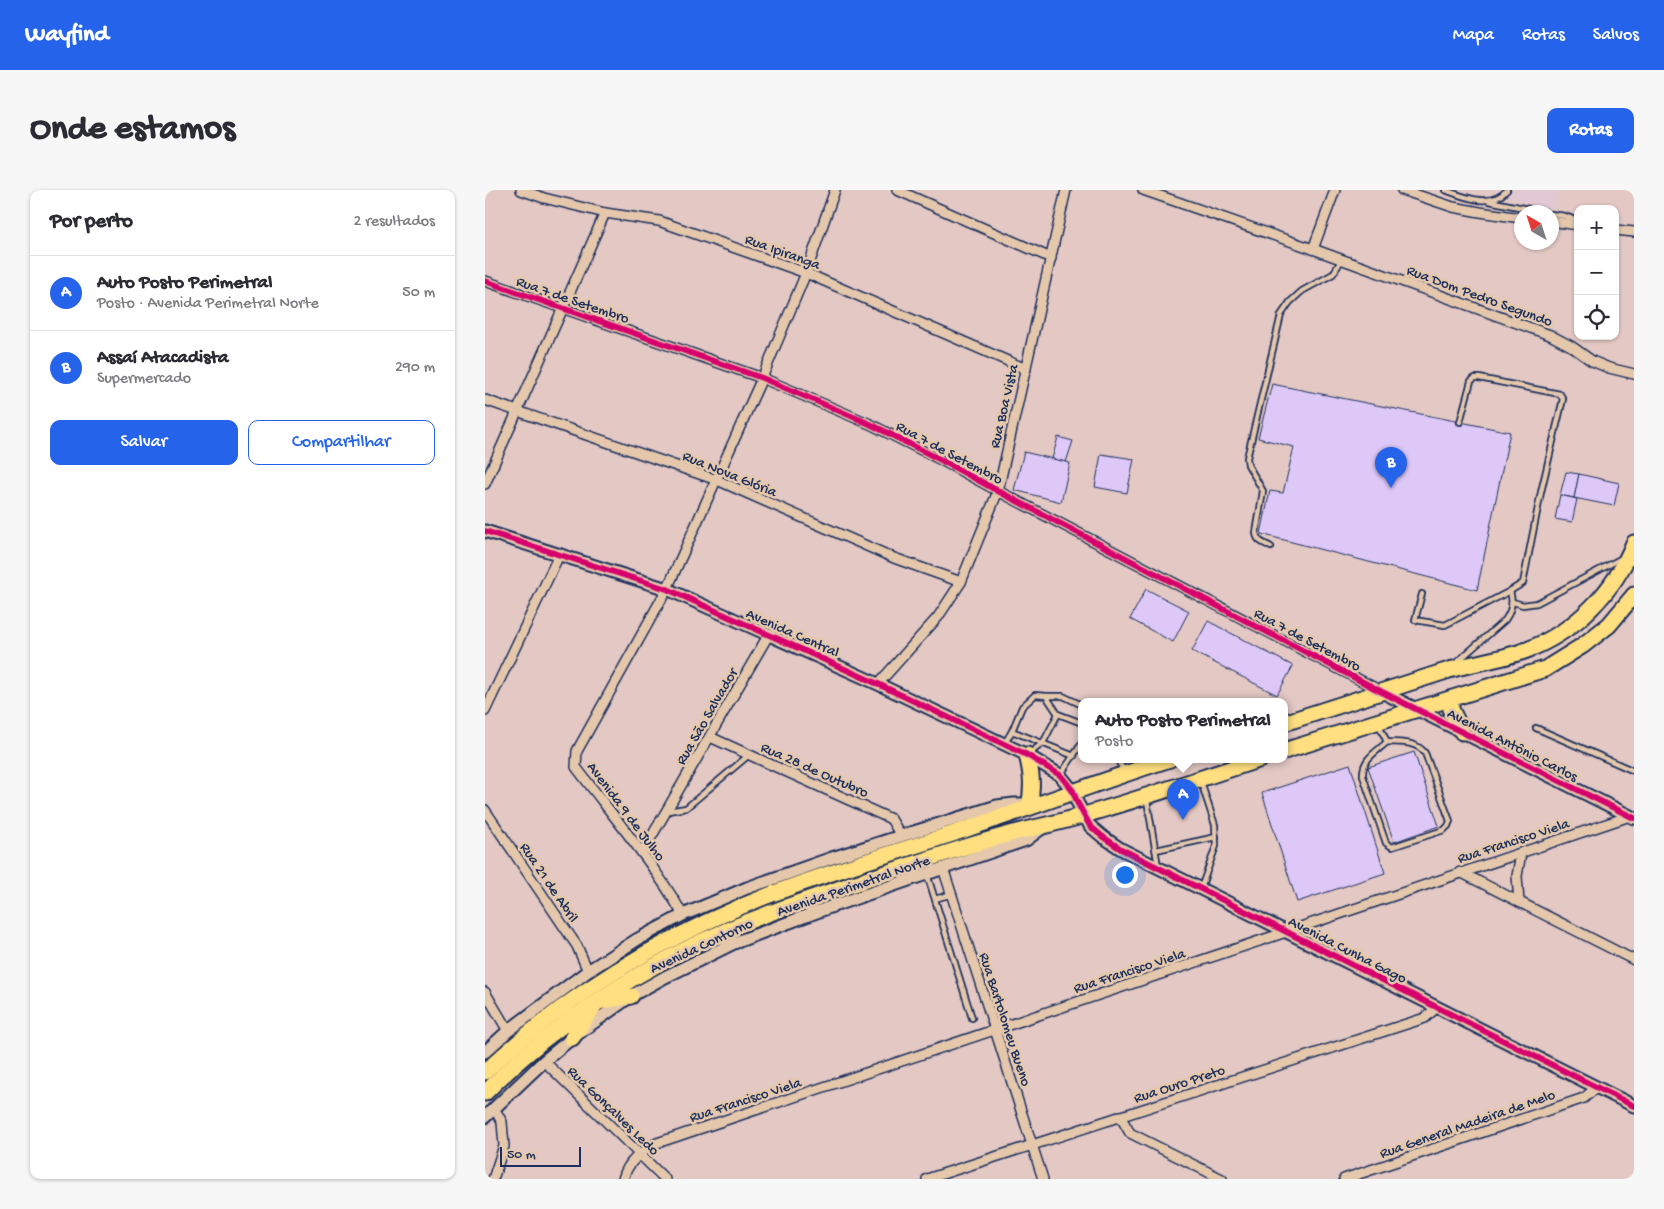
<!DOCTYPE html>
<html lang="pt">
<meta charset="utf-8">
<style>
:root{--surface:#fff;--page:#f7f7f7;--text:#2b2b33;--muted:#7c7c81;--line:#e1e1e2;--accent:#2563eb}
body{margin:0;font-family:"Gochi Hand",sans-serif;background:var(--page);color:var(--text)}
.controls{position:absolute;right:15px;top:15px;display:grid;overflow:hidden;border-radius:10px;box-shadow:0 1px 4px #0004}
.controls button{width:45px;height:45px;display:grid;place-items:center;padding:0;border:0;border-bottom:1px solid var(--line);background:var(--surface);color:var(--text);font:25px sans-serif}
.compass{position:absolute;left:1029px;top:15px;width:45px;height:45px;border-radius:50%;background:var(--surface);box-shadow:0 1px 4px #0004;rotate:321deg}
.scale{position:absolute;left:15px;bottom:12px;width:81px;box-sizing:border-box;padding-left:5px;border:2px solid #1b2f5e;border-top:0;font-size:14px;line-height:18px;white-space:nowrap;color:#1b2f5e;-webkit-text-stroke:4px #e5c8ac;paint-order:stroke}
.you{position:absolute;left:639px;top:684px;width:18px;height:18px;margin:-12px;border:4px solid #fff;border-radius:50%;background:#1a73e8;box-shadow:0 0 0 8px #1a73e833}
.badge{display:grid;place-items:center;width:32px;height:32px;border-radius:50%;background:var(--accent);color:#fff;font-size:16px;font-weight:700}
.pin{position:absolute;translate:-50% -41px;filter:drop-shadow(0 1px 2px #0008)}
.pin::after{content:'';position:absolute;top:26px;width:18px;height:15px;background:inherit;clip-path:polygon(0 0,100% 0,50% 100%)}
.popup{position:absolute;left:593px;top:508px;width:210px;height:65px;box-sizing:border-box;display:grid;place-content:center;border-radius:10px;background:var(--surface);filter:drop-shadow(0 1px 4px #0005);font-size:16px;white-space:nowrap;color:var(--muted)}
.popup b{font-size:19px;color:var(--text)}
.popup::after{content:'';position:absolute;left:50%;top:100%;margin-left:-10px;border:10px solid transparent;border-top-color:var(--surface)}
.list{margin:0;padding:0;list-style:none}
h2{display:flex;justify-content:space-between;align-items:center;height:65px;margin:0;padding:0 20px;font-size:21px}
h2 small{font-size:16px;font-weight:400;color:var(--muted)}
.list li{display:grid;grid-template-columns:32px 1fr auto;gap:15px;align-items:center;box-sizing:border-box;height:75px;padding:0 20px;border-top:1px solid var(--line)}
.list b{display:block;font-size:19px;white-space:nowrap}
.list p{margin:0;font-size:16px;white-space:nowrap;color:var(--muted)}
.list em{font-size:16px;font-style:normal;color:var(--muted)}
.actions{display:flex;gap:10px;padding:15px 20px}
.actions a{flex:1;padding:11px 0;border:1px solid var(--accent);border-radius:10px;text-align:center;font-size:18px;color:var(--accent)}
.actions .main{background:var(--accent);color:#fff}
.icon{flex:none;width:28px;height:28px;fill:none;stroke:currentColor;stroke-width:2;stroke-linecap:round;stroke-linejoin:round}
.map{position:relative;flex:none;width:1149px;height:989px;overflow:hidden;border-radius:10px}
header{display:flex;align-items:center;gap:30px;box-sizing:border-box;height:70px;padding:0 25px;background:var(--accent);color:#fff}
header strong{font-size:24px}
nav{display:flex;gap:28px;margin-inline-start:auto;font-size:18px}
.intro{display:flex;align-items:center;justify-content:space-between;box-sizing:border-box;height:120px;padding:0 30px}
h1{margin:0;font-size:35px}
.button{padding:12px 22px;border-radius:10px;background:var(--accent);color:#fff;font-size:18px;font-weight:700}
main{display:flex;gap:30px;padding:0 30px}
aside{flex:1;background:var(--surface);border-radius:10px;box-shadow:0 1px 4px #0004}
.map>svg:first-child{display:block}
.built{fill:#e1c8d3}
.building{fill:#ddc8f8;stroke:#1b2f5e}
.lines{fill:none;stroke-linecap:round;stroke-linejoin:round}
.service-casing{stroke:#1b2f5e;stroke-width:8}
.minor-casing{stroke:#1b2f5e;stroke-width:12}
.tertiary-casing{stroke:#1b2f5e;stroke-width:15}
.trunk-casing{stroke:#1b2f5e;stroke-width:19}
.service{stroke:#e5c8ac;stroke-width:4.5}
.minor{stroke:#e5c8ac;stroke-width:9}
.tertiary{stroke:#e5c8ac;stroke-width:11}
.trunk{stroke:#ffdf80;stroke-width:15}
.cycleway-casing{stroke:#e5c8ac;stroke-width:9}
.cycleway{stroke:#d6006c;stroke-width:6}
.labels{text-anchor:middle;stroke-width:5;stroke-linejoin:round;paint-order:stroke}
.street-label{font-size:15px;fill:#1b2f5e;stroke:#e5c8ac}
</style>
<header>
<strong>Wayfind</strong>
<nav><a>Mapa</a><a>Rotas</a><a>Salvos</a></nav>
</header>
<div class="intro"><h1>Onde estamos</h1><a class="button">Rotas</a></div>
<main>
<aside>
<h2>Por perto<small>2 resultados</small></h2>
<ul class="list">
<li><span class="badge">A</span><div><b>Auto Posto Perimetral</b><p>Posto · Avenida Perimetral Norte</p></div><em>50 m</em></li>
<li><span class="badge">B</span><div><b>Assaí Atacadista</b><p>Supermercado</p></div><em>290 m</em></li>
</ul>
<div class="actions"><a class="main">Salvar</a><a>Compartilhar</a></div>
</aside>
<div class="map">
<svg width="1149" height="989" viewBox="0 0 1149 989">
<rect width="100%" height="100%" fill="#e3c8c3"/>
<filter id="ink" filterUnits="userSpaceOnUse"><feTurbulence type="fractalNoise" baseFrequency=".02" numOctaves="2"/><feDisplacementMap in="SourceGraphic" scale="10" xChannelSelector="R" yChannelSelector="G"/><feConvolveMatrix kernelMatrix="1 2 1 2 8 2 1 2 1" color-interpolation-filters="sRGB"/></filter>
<g filter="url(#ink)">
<polygon class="built" points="1005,0 1074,0 1066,21"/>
<g class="building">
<polygon points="787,194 1025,242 992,400 776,344 785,301 798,303 809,257 773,248"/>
<polygon points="573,247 588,251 581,272 567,269"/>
<polygon points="539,262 585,273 576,312 529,300"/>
<polygon points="616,264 649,269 642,303 610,297"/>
<polygon points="1081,282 1094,284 1089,308 1075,305"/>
<polygon points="1094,284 1134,293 1129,316 1089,308"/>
<polygon points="1075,305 1092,309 1087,332 1070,329"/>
<polygon points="661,399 704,421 688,452 645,429"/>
<polygon points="723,431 808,476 792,505 707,461"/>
<polygon points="929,562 954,636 909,652 883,577"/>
<polygon points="865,574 900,683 812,712 777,603"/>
</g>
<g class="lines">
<defs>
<g id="service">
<path d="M960,0C979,7 1006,19 1022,0"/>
<polyline points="1004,11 1059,22"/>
<polyline points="1066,24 1080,26 1093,31"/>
<polyline points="975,232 986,191 990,188 994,188 1075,204 1078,209 1056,302 1038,393 1025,401"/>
<path d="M786,357C779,353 772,352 771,343L778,301L763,275L762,268L796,125L805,112L817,101L848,84L857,69"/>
<path d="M937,404L930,430L960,435L1025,401C1028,412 1027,420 1020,430L972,472"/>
<polyline points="1028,412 1038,415 1052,413 1137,368"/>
<polyline points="561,506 578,506 597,515"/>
<polyline points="894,535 902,552"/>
<polyline points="1051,538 1149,581"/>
<polyline points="527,541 589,566"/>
<path d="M902,552C916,553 931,551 940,563L965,631L963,636L959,640L907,657L901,653L878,586C877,569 890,563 902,552Z"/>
<polyline points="520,553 527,541 537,517 550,505 561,506 573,524 597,533"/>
<polyline points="545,563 558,553 573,524"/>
<polyline points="632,569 639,581"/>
<polyline points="576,584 597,553"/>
<polyline points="716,592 730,635 731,656 716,698"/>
<polyline points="662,610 673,676"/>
<polyline points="183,621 201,618 264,565"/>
<polyline points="671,660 731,647"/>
<polyline points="442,684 487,828"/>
<polyline points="450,709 467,704"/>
</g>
<g id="minor">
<polyline points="36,0 59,8 120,23 174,31 321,83 541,179"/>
<polyline points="412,0 566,68"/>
<polyline points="658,0 828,59 1065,145 1086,156 1107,171 1124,178 1149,184"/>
<polyline points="917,0 968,17 995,22 1036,28"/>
<polyline points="1066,31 1093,35"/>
<polyline points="1130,40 1149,42"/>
<polyline points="828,59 850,0"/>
<polyline points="0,91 277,188 385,234 456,270 513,301 896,501"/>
<polyline points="0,210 232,290 409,368 476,392"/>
<polyline points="0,294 120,23"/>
<polyline points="393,494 453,427 476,392 513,301 581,0"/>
<polyline points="0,521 75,363"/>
<polyline points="225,547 406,629 416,646"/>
<polyline points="0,620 92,756 103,781"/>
<polyline points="157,663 284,444"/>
<polyline points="458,678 558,989"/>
<polyline points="975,682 1149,770"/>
<polyline points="1034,712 1032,686 1036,663"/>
<path d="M198,725C168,672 127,625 91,577L92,561L182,399L277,188L321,83L350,0"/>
<polyline points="0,802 23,841"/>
<polyline points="59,871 180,989"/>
<polyline points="635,926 645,943 737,989"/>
<polyline points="8,989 19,956 17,932 9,918"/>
<path d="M138,989C143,971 156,962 172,953L801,742L1145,626"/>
<polyline points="442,989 940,828 951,818"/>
<polyline points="859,989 1099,908 1111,898"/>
</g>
<g id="tertiary">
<polyline points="0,341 182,399 393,494 542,565 575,585 588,601 592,612 605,636 618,647 636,659 1149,916"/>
<polyline points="897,502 1149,628"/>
<polyline points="0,862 23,841 103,781 153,749 198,725 262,698 344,669 416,646 512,616 529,614 537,614 544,617"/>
<polyline points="0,927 59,871 87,848 146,806 180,787 249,753 345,717 541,650 557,638"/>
</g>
<g id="trunk">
<polyline points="965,509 966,519 977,542"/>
<path d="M799,533C852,516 905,499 958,482C985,473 1015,470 1042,460C1091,441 1130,401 1149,353"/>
<polyline points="799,561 1060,479 1097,456 1124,435 1149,405"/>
<path d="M542,565C547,584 548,598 544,617"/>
<polyline points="87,848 112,812 146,806"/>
<path d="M0,882C82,804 181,745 287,704C350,680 415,661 479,640C548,617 616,591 685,569"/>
<path d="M0,903C60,842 136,791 213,753C272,725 336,705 398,684C444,669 490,652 537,641C557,636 576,632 596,626C656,609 716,588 776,569"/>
</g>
</defs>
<use href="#service" class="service-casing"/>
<use href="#minor" class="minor-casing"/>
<use href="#tertiary" class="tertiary-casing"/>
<use href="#trunk" class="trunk-casing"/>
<use href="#service" class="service"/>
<use href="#minor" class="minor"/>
<use href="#tertiary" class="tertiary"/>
<use href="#trunk" class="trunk"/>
<defs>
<g id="cycleway">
<polyline points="0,91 277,188 385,234 456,270 513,301 897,502 1149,628"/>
<polyline points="0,341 182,399 393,494 542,565 575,585 588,601 592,612 605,636 618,647 636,659 1149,916"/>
</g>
</defs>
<use href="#cycleway" class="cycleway-casing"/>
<use href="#cycleway" class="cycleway"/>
</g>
</g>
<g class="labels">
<g class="street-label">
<text transform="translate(298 61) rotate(20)" y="5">Rua Ipiranga</text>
<text transform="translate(995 105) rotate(20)" y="5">Rua Dom Pedro Segundo</text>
<text transform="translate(88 109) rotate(19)" y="5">Rua 7 de Setembro</text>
<text transform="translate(518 216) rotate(-77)" y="5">Rua Boa Vista</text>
<text transform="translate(465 262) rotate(28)" y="5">Rua 7 de Setembro</text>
<text transform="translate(245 283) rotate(22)" y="5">Rua Nova Glória</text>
<text transform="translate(308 442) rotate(24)" y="5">Avenida Central</text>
<text transform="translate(823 449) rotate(28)" y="5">Rua 7 de Setembro</text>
<text transform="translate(221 526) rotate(-60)" y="5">Rua São Salvador</text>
<text transform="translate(1028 554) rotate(27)" y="5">Avenida Antônio Carlos</text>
<text transform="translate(330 579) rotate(24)" y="5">Rua 28 de Outubro</text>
<text transform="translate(142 621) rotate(53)" y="5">Avenida 9 de Julho</text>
<text transform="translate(1028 650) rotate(-18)" y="5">Rua Francisco Viela</text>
<text transform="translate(65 692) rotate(56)" y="5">Rua 21 de Abril</text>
<text transform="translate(368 695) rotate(-19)" y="5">Avenida Perimetral Norte</text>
<text transform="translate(216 755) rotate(-25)" y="5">Avenida Contorno</text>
<text transform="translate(863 759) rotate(27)" y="5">Avenida Cunha Gago</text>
<text transform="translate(644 780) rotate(-18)" y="5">Rua Francisco Viela</text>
<text transform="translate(521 829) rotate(72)" y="5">Rua Bartolomeu Bueno</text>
<text transform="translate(694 893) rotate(-18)" y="5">Rua Ouro Preto</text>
<text transform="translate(260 909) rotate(-18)" y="5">Rua Francisco Viela</text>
<text transform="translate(129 920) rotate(44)" y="5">Rua Gonçalves Ledo</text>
<text transform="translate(982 933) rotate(-19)" y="5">Rua General Madeira de Melo</text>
</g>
</g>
</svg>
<div class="controls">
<button>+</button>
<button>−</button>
<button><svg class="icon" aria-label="locate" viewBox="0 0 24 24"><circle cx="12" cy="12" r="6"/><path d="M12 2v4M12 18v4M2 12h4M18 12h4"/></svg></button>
</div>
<svg class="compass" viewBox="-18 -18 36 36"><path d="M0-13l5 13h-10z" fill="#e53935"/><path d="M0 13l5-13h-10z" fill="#7c7c81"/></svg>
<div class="scale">50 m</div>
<div class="you"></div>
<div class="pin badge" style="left:698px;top:630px">A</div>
<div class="popup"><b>Auto Posto Perimetral</b>Posto</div>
<div class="pin badge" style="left:906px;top:298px">B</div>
</div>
</main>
